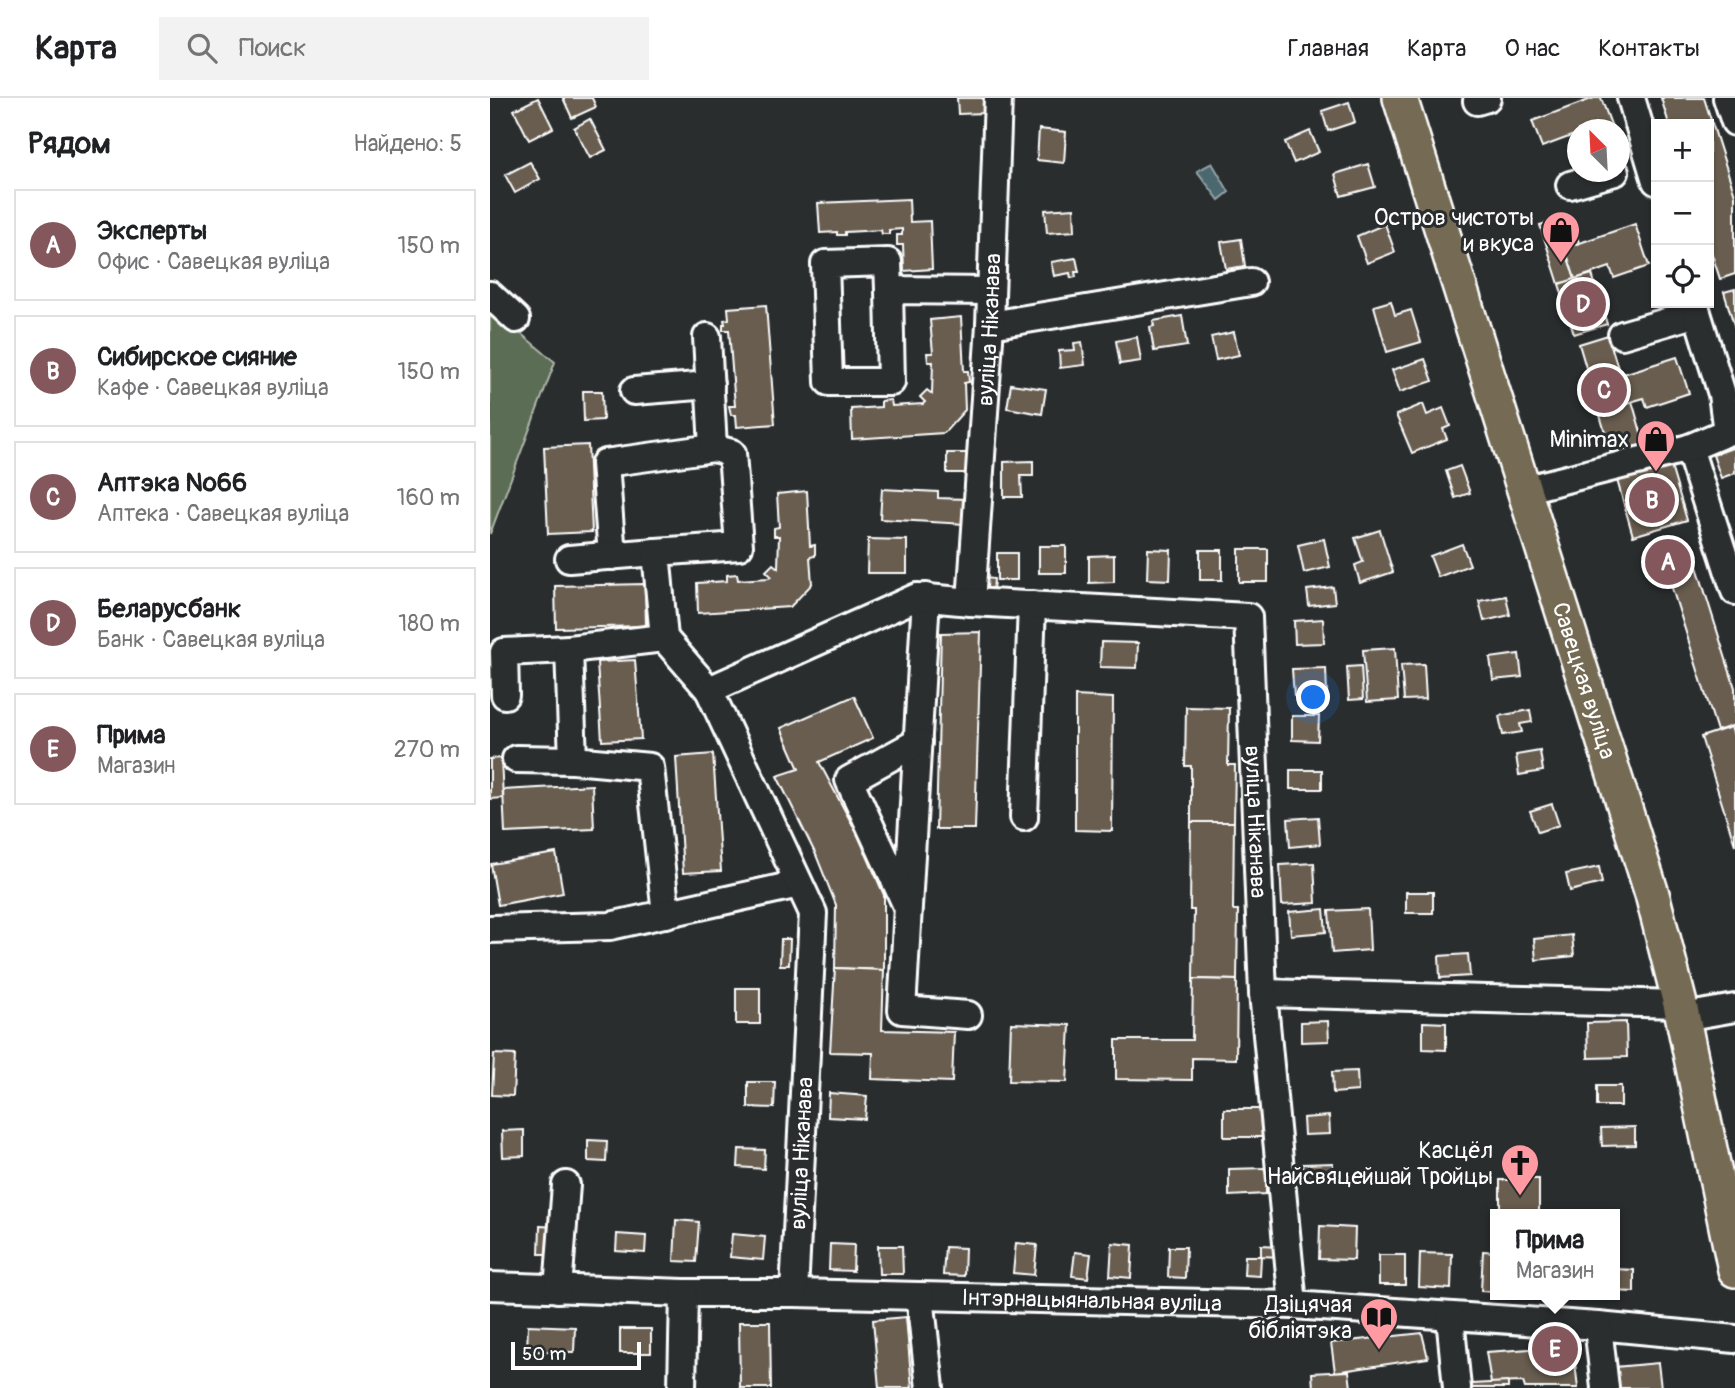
<!DOCTYPE html>
<html lang="ru">
<meta charset="utf-8">
<style>
:root{--surface:#fff;--page:#f2f2f2;--text:#202124;--muted:#757577;--line:#e0e0e0;--accent:#84575d}
body{margin:0;font-family:Pangolin,sans-serif;background:var(--page);color:var(--text)}
.controls{position:absolute;right:21px;top:21px;display:grid;overflow:hidden;border-radius:0px;box-shadow:0 2px 5px #0004}
.controls button{width:63px;height:63px;display:grid;place-items:center;padding:0;border:0;border-bottom:2px solid var(--line);background:var(--surface);color:var(--text);font:35px sans-serif}
.compass{position:absolute;left:1077px;top:21px;width:63px;height:63px;border-radius:50%;background:var(--surface);box-shadow:0 2px 5px #0004;rotate:336deg}
.scale{position:absolute;left:21px;bottom:18px;width:130px;box-sizing:border-box;padding-left:7px;border:4px solid #fff;border-top:0;font-size:19px;line-height:24px;white-space:nowrap;color:#fff;-webkit-text-stroke:5px #2a2d2e;paint-order:stroke}
.you{position:absolute;left:824px;top:600px;width:24px;height:24px;margin:-18px;border:5px solid #fff;border-radius:50%;background:#1a73e8;box-shadow:0 0 0 10px #1a73e833}
.badge{display:grid;place-items:center;width:46px;height:46px;border-radius:50%;background:var(--accent);color:#fff;font-size:23px;font-weight:700}
.pin{position:absolute;translate:-50% -50%;border:4px solid #fff;box-shadow:0 2px 7px #0006}
.popup{position:absolute;left:1000px;top:1111px;width:130px;height:91px;box-sizing:border-box;display:grid;place-content:center;border-radius:0px;background:var(--surface);filter:drop-shadow(0 2px 5px #0005);font-size:23px;white-space:nowrap;color:var(--muted)}
.popup b{font-size:26px;color:var(--text)}
.popup::after{content:'';position:absolute;left:50%;top:100%;margin-left:-14px;border:14px solid transparent;border-top-color:var(--surface)}
.list{margin:0;padding:0;list-style:none}
h2{display:flex;justify-content:space-between;align-items:center;height:91px;margin:0;padding:0 28px;font-size:30px}
h2 small{font-size:23px;font-weight:400;color:var(--muted)}
.list li{display:grid;grid-template-columns:46px 1fr auto;gap:21px;align-items:center;box-sizing:border-box;height:112px;margin:0 14px 14px;padding:0 14px;border:2px solid var(--line);border-radius:0px}
.list b{display:block;font-size:26px;white-space:nowrap}
.list p{margin:0;font-size:23px;white-space:nowrap;color:var(--muted)}
.list em{font-size:23px;font-style:normal;color:var(--muted)}
.icon{flex:none;width:38px;height:38px;fill:none;stroke:currentColor;stroke-width:2;stroke-linecap:round;stroke-linejoin:round}
.map{position:relative;flex:none;width:1245px;height:1290px;overflow:hidden}
header{display:flex;align-items:center;gap:42px;box-sizing:border-box;height:98px;padding:0 35px;background:var(--surface);border-bottom:2px solid var(--line)}
header strong{font-size:33px}
nav{display:flex;gap:38px;margin-inline-start:auto;font-size:24px}
.search{width:490px;height:63px;background:var(--page);display:flex;align-items:center;gap:18px;box-sizing:border-box;padding:0 24px;border-radius:0px;color:var(--muted);font-size:26px}
main{display:flex}
aside{flex:1;background:var(--surface)}
.map>svg:first-child{display:block}
.green{fill:#5c6d56;stroke:#aeb6aa;stroke-width:2}
.water{fill:#4b686e;stroke:#93a4a8;stroke-width:2}
.building{fill:#675d4f;stroke:#fff;stroke-width:2}
.lines{fill:none;stroke-linecap:round;stroke-linejoin:round}
.minor-casing{stroke:#fff;stroke-width:32}
.major-casing{stroke:#fff;stroke-width:38}
.minor{stroke:#2a2d2e;stroke-width:26}
.major{stroke:#756b52;stroke-width:33}
.labels{text-anchor:middle;stroke-width:6;stroke-linejoin:round;paint-order:stroke}
.poi-label{font-size:23px;fill:#fff;stroke:#2a2d2e;text-anchor:end}
.street-label{font-size:23px;fill:#fff;stroke:#2a2d2e}
</style>
<header>
<strong>Карта</strong>
<div class="search"><svg class="icon" aria-label="search" viewBox="0 0 24 24"><circle cx="10" cy="10" r="6"/><path d="M15 15l6 6"/></svg>Поиск</div>
<nav><a>Главная</a><a>Карта</a><a>О нас</a><a>Контакты</a></nav>
</header>
<main>
<aside>
<h2>Рядом<small>Найдено: 5</small></h2>
<ul class="list">
<li><span class="badge">A</span><div><b>Эксперты</b><p>Офис · Савецкая вуліца</p></div><em>150 m</em></li>
<li><span class="badge">B</span><div><b>Сибирское сияние</b><p>Кафе · Савецкая вуліца</p></div><em>150 m</em></li>
<li><span class="badge">C</span><div><b>Аптэка №66</b><p>Аптека · Савецкая вуліца</p></div><em>160 m</em></li>
<li><span class="badge">D</span><div><b>Беларусбанк</b><p>Банк · Савецкая вуліца</p></div><em>180 m</em></li>
<li><span class="badge">E</span><div><b>Прима</b><p>Магазин</p></div><em>270 m</em></li>
</ul>
</aside>
<div class="map">
<svg width="1245" height="1290" viewBox="0 0 1245 1290">
<rect width="100%" height="100%" fill="#2a2d2e"/>
<filter id="ink" filterUnits="userSpaceOnUse"><feTurbulence type="fractalNoise" baseFrequency=".0143" numOctaves="2"/><feDisplacementMap in="SourceGraphic" scale="14" xChannelSelector="R" yChannelSelector="G"/><feConvolveMatrix kernelMatrix="1 2 1 2 8 2 1 2 1" color-interpolation-filters="sRGB"/></filter>
<g filter="url(#ink)">
<polygon class="green" points="0,210 65,264 0,436"/>
<polygon class="water" points="722,65 739,94 729,102 707,73"/>
<g class="building">
<polygon points="48,0 63,30 39,42 24,12"/>
<polygon points="73,0 102,0 106,9 82,20"/>
<polygon points="467,0 495,0 495,15 468,16"/>
<polygon points="1104,0 1111,0 1123,32 1088,32 1088,46 1084,37 1052,49 1042,23"/>
<polygon points="1171,0 1214,0 1245,97 1245,176 1230,181 1219,147 1219,26 1179,26"/>
<polygon points="859,4 865,24 838,33 832,13"/>
<polygon points="100,21 116,52 100,60 84,30"/>
<polygon points="549,31 576,34 574,65 547,62"/>
<polygon points="820,33 829,54 804,65 795,44"/>
<polygon points="40,64 50,81 25,95 15,77"/>
<polygon points="878,66 885,89 851,98 845,76"/>
<polygon points="419,101 420,124 440,123 442,171 414,173 413,147 407,147 407,137 412,137 412,131 399,132 399,136 392,136 391,132 355,134 355,137 347,137 347,134 330,135 328,105"/>
<polygon points="584,110 585,133 557,135 555,112"/>
<polygon points="1081,118 1089,145 1075,150 1085,181 1069,186 1050,127"/>
<polygon points="895,126 905,154 877,165 867,138"/>
<polygon points="1145,126 1159,168 1124,180 1120,169 1085,181 1075,150"/>
<polygon points="751,141 755,168 736,171 731,144"/>
<polygon points="586,160 589,174 585,174 586,179 581,180 580,175 564,178 561,164"/>
<polygon points="1102,176 1117,226 1084,236 1069,186"/>
<polygon points="1245,191 1245,230 1234,194"/>
<polygon points="901,203 905,217 921,212 931,244 897,254 884,208"/>
<polygon points="276,207 285,326 247,329 246,317 241,317 239,308 245,308 239,232 233,232 233,226 235,226 234,222 239,221 238,210"/>
<polygon points="692,218 697,248 664,253 660,229 664,228 663,223"/>
<polygon points="471,219 474,273 478,273 479,284 474,285 475,312 454,335 362,341 361,311 391,309 391,303 401,302 402,308 433,306 435,304 430,299 437,292 442,296 443,264 438,264 437,255 443,255 440,222"/>
<polygon points="744,234 749,257 726,262 721,239"/>
<polygon points="1118,237 1130,277 1121,280 1130,307 1142,303 1155,348 1122,358 1089,246"/>
<polygon points="647,239 651,263 630,266 626,243"/>
<polygon points="592,244 595,267 570,270 569,253 585,252 584,245"/>
<polygon points="1187,259 1199,295 1157,309 1154,300 1130,307 1121,280"/>
<polygon points="935,261 943,283 910,294 902,272"/>
<polygon points="521,286 556,291 552,316 517,310"/>
<polygon points="93,293 112,293 113,322 94,323"/>
<polygon points="933,306 937,317 953,310 960,328 953,331 957,341 922,355 906,317"/>
<polygon points="98,347 102,434 58,436 54,349"/>
<polygon points="1245,349 1245,375 1231,380 1223,357"/>
<rect x="457" y="355" width="21" height="20"/>
<polygon points="543,363 543,378 531,378 532,399 514,399 514,364"/>
<polygon points="1180,365 1197,422 1143,438 1127,382"/>
<polygon points="970,368 980,395 965,400 956,373"/>
<polygon points="392,391 448,394 448,400 476,401 475,426 390,421"/>
<polygon points="317,393 320,448 325,447 325,458 320,459 322,486 300,509 208,515 207,485 237,483 237,477 247,476 248,482 279,480 281,478 276,473 283,466 288,470 289,438 284,438 284,430 289,429 287,396"/>
<polygon points="890,432 903,474 870,485 865,467 873,464 865,440"/>
<polygon points="378,441 417,442 417,475 377,475"/>
<polygon points="834,441 840,469 814,475 808,447"/>
<polygon points="1199,443 1245,590 1245,627 1227,633 1170,452"/>
<polygon points="972,446 980,467 948,479 940,458"/>
<rect x="549" y="448" width="27" height="27"/>
<polygon points="658,451 681,452 680,482 657,481"/>
<rect x="749" y="451" width="29" height="33"/>
<rect x="710" y="452" width="22" height="30"/>
<rect x="507" y="455" width="20" height="27"/>
<polygon points="624,457 624,484 599,485 599,458"/>
<polygon points="496,480 504,481 503,493 495,493"/>
<polygon points="155,486 156,528 66,530 65,488"/>
<polygon points="843,489 845,505 819,508 817,492"/>
<polygon points="1016,498 1020,517 994,523 989,503"/>
<polygon points="833,521 834,545 805,546 804,523"/>
<polygon points="491,534 485,731 446,731 451,535"/>
<polygon points="611,544 648,545 647,570 610,569"/>
<polygon points="905,550 908,602 877,604 873,552"/>
<polygon points="1029,556 1032,579 1003,582 1000,560"/>
<polygon points="145,562 151,641 112,643 107,564"/>
<polygon points="934,566 936,601 914,602 911,567"/>
<polygon points="871,568 873,601 859,602 857,569"/>
<polygon points="836,570 837,596 804,598 802,571"/>
<polygon points="364,598 383,640 329,664 369,739 394,797 394,872 345,870 346,807 326,757 287,678 309,671 291,630"/>
<polygon points="585,598 623,600 622,733 585,732"/>
<polygon points="696,609 739,610 738,667 745,667 744,724 701,724 701,668 695,668"/>
<polygon points="1040,612 1042,624 1030,626 1032,634 1013,637 1009,618"/>
<polygon points="802,618 829,618 828,643 802,642"/>
<polygon points="1241,629 1245,641 1245,747 1211,639"/>
<polygon points="1050,653 1053,673 1029,677 1026,657"/>
<polygon points="223,656 231,773 193,775 186,659"/>
<polygon points="11,660 13,700 0,701 0,661"/>
<rect x="800" y="672" width="32" height="19"/>
<polygon points="102,687 104,731 15,735 13,692"/>
<polygon points="1062,706 1069,727 1048,734 1040,713"/>
<polygon points="828,719 830,746 800,749 798,721"/>
<polygon points="701,724 744,724 743,812 748,812 747,882 703,881 704,812 700,812"/>
<polygon points="66,755 73,795 8,807 1,766"/>
<polygon points="824,765 826,805 792,807 790,767"/>
<polygon points="1109,769 1112,785 1080,793 1076,776"/>
<rect x="916" y="794" width="27" height="21"/>
<polygon points="834,811 836,834 801,837 799,814"/>
<polygon points="878,811 880,852 842,855 839,813"/>
<polygon points="1082,837 1084,858 1046,862 1044,841"/>
<polygon points="291,841 300,841 299,867 290,867"/>
<polygon points="978,856 980,878 950,880 949,858"/>
<polygon points="345,870 394,872 392,932 464,934 462,984 382,981 383,955 340,954"/>
<polygon points="703,881 747,882 746,961 702,960 702,982 626,981 626,942 702,942"/>
<rect x="246" y="890" width="24" height="36"/>
<polygon points="838,923 839,943 811,944 811,924"/>
<polygon points="933,924 956,925 956,952 933,951"/>
<polygon points="1136,924 1137,959 1098,960 1097,925"/>
<polygon points="521,925 580,927 577,984 519,983"/>
<polygon points="4,956 25,957 23,998 2,997"/>
<polygon points="867,973 868,993 843,995 842,974"/>
<polygon points="258,984 285,984 284,1010 258,1009"/>
<rect x="1107" y="988" width="24" height="20"/>
<polygon points="339,995 377,998 375,1021 338,1019"/>
<rect x="734" y="1011" width="39" height="28"/>
<polygon points="839,1018 840,1036 814,1037 813,1020"/>
<polygon points="1145,1029 1145,1047 1112,1048 1111,1030"/>
<polygon points="34,1032 34,1058 13,1059 12,1033"/>
<polygon points="98,1042 117,1043 116,1064 98,1063"/>
<polygon points="249,1051 275,1052 274,1071 248,1069"/>
<polygon points="843,1065 843,1078 814,1080 813,1066"/>
<polygon points="776,1070 776,1096 739,1098 739,1071"/>
<polygon points="1034,1072 1038,1076 1038,1081 1049,1081 1049,1116 1010,1116 1010,1082 1022,1082 1022,1077 1026,1073"/>
<polygon points="186,1122 209,1124 206,1164 184,1163"/>
<polygon points="50,1128 66,1129 66,1156 49,1156"/>
<polygon points="830,1128 865,1130 864,1162 829,1161"/>
<polygon points="127,1136 156,1138 155,1155 126,1153"/>
<polygon points="242,1136 275,1139 273,1162 240,1159"/>
<polygon points="526,1145 547,1147 544,1177 523,1175"/>
<polygon points="622,1145 643,1147 641,1180 620,1178"/>
<polygon points="340,1146 364,1147 363,1173 339,1172"/>
<polygon points="771,1147 790,1148 790,1159 771,1158"/>
<polygon points="388,1148 412,1148 413,1176 389,1176"/>
<polygon points="455,1149 475,1150 474,1178 453,1177"/>
<polygon points="679,1149 696,1149 695,1180 678,1179"/>
<polygon points="993,1153 1006,1154 1006,1194 991,1193"/>
<polygon points="585,1154 601,1156 598,1180 582,1178"/>
<polygon points="930,1155 962,1156 961,1191 929,1189"/>
<rect x="889" y="1157" width="26" height="30"/>
<polygon points="755,1158 771,1158 770,1178 754,1177"/>
<polygon points="1124,1171 1144,1172 1144,1194 1124,1193"/>
<polygon points="416,1219 422,1290 389,1290 383,1222"/>
<polygon points="249,1224 280,1224 281,1290 250,1290"/>
<polygon points="38,1227 85,1229 84,1254 37,1253"/>
<rect x="130" y="1231" width="31" height="24"/>
<polygon points="932,1235 938,1260 845,1274 841,1245"/>
<polygon points="1083,1248 1088,1290 1035,1290 1033,1284 1001,1285 996,1254"/>
<polygon points="1168,1265 1171,1290 1127,1290 1125,1269"/>
<polygon points="859,1273 861,1290 823,1290 822,1275"/>
<polygon points="1018,1284 1018,1290 982,1290 982,1286"/>
</g>
<g class="lines">
<defs>
<g id="minor">
<polyline points="1141,0 1166,83"/>
<polyline points="1237,0 1245,24"/>
<polyline points="987,3 997,0"/>
<polyline points="1080,87 1125,74"/>
<polyline points="399,192 401,284 339,284 335,166 398,164 399,192 501,193"/>
<polyline points="0,197 26,221"/>
<polyline points="500,227 761,184"/>
<polyline points="1132,237 1207,215"/>
<polyline points="144,293 220,287"/>
<polyline points="1199,350 1245,493"/>
<polyline points="1033,392 1199,350 1237,334 1232,296 1204,205"/>
<polyline points="122,458 115,365 223,350"/>
<polyline points="79,461 166,454"/>
<polyline points="436,499 412,912 478,917"/>
<path id="s1" d="M481,504L500,227L508,0"/>
<polyline points="174,540 166,454 249,448 242,355 223,350 217,239"/>
<polyline points="15,597 14,554 79,551"/>
<polyline points="26,661 83,662"/>
<polyline points="534,719 542,507"/>
<polyline points="416,806 359,682 428,644"/>
<polyline points="176,816 160,669 83,662 79,551 174,540 219,592"/>
<polyline points="0,831 120,828 309,786"/>
<polyline points="773,895 1190,906"/>
<polyline points="1193,919 1245,910"/>
<path id="s2" d="M0,1188L194,1195H304L803,1207L1108,1228L1245,1241"/>
<polyline points="68,1191 76,1087"/>
<path id="s3" d="M304,1195L323,815L219,592L427,499L481,504L758,519L773,895L803,1207"/>
<polyline points="430,1198 440,1290"/>
<polyline points="960,1219 967,1290"/>
<polyline points="1108,1228 1115,1290"/>
<polyline points="192,1290 194,1195"/>
</g>
<g id="major">
<path id="s4" d="M910,0L1162,796L1190,906L1245,1172"/>
</g>
</defs>
<use href="#minor" class="minor-casing"/>
<use href="#major" class="major-casing"/>
<use href="#minor" class="minor"/>
<use href="#major" class="major"/>
</g>
</g>
<defs>
<symbol id="shop-pin" viewBox="-11 -11 22 30"><path d="M0 17L-7.5 6A9.5 9.5 0 1 1 7.5 6Z" fill="#ff9aa2" stroke="#2a2d2e"/><path d="M-5-2.5h2.3a2.7 3.5 0 0 1 5.4 0H5L5.5 6h-11ZM-1.5-2.5h3a1.5 2.3 0 0 0-3 0Z" fill="#111"/></symbol>
<symbol id="church-pin" viewBox="-11 -11 22 30"><path d="M0 17L-7.5 6A9.5 9.5 0 1 1 7.5 6Z" fill="#ff9aa2" stroke="#2a2d2e"/><path d="M-1.2-6h2.4v3.5h3.3v2.4h-3.3V6h-2.4V-.1h-3.3v-2.4h3.3Z" fill="#111"/></symbol>
<symbol id="library-pin" viewBox="-11 -11 22 30"><path d="M0 17L-7.5 6A9.5 9.5 0 1 1 7.5 6Z" fill="#ff9aa2" stroke="#2a2d2e"/><path d="M-6-4Q-3-5.5-.7-3.5V5Q-3 3-6 4ZM6-4Q3-5.5 .7-3.5V5Q3 3 6 4Z" fill="#111"/></symbol>
</defs>
<g fill-rule="evenodd">
<use href="#shop-pin" x="1049" y="110" width="44" height="60"/>
<use href="#shop-pin" x="1144" y="319" width="44" height="60"/>
<use href="#church-pin" x="1008" y="1043" width="44" height="60"/>
<use href="#library-pin" x="867" y="1197" width="44" height="60"/>
</g>
<g class="labels">
<g class="poi-label">
<text x="1044" y="127">Остров чистоты<tspan x="1044" dy="26">и вкуса</tspan></text>
<text x="1139" y="349">Minimax</text>
<text x="1003" y="1060">Касцёл<tspan x="1003" dy="26">Найсвяцейшай Тройцы</tspan></text>
<text x="862" y="1214">Дзіцячая<tspan x="862" dy="26">бібліятэка</tspan></text>
</g>
<g class="street-label">
<text dy="8" stroke="none"><textPath href="#s1" startOffset="273">вуліца Ніканава</textPath></text>
<text dy="8" stroke="none"><textPath href="#s4" startOffset="611">Савецкая вуліца</textPath></text>
<text dy="8" stroke="none"><textPath href="#s3" startOffset="1391">вуліца Ніканава</textPath></text>
<text dy="8" stroke="none"><textPath href="#s3" startOffset="140">вуліца Ніканава</textPath></text>
<text dy="8" stroke="none"><textPath href="#s2" startOffset="602">Інтэрнацыянальная вуліца</textPath></text>
</g>
</g>
</svg>
<div class="controls">
<button>+</button>
<button>−</button>
<button><svg class="icon" aria-label="locate" viewBox="0 0 24 24"><circle cx="12" cy="12" r="6"/><path d="M12 2v4M12 18v4M2 12h4M18 12h4"/></svg></button>
</div>
<svg class="compass" viewBox="-18 -18 36 36"><path d="M0-13l5 13h-10z" fill="#e53935"/><path d="M0 13l5-13h-10z" fill="#757577"/></svg>
<div class="scale">50 m</div>
<div class="you"></div>
<div class="pin badge" style="left:1178px;top:464px">A</div>
<div class="pin badge" style="left:1162px;top:402px">B</div>
<div class="pin badge" style="left:1114px;top:292px">C</div>
<div class="pin badge" style="left:1093px;top:206px">D</div>
<div class="pin badge" style="left:1065px;top:1251px">E</div>
<div class="popup"><b>Прима</b>Магазин</div>
</div>
</main>
